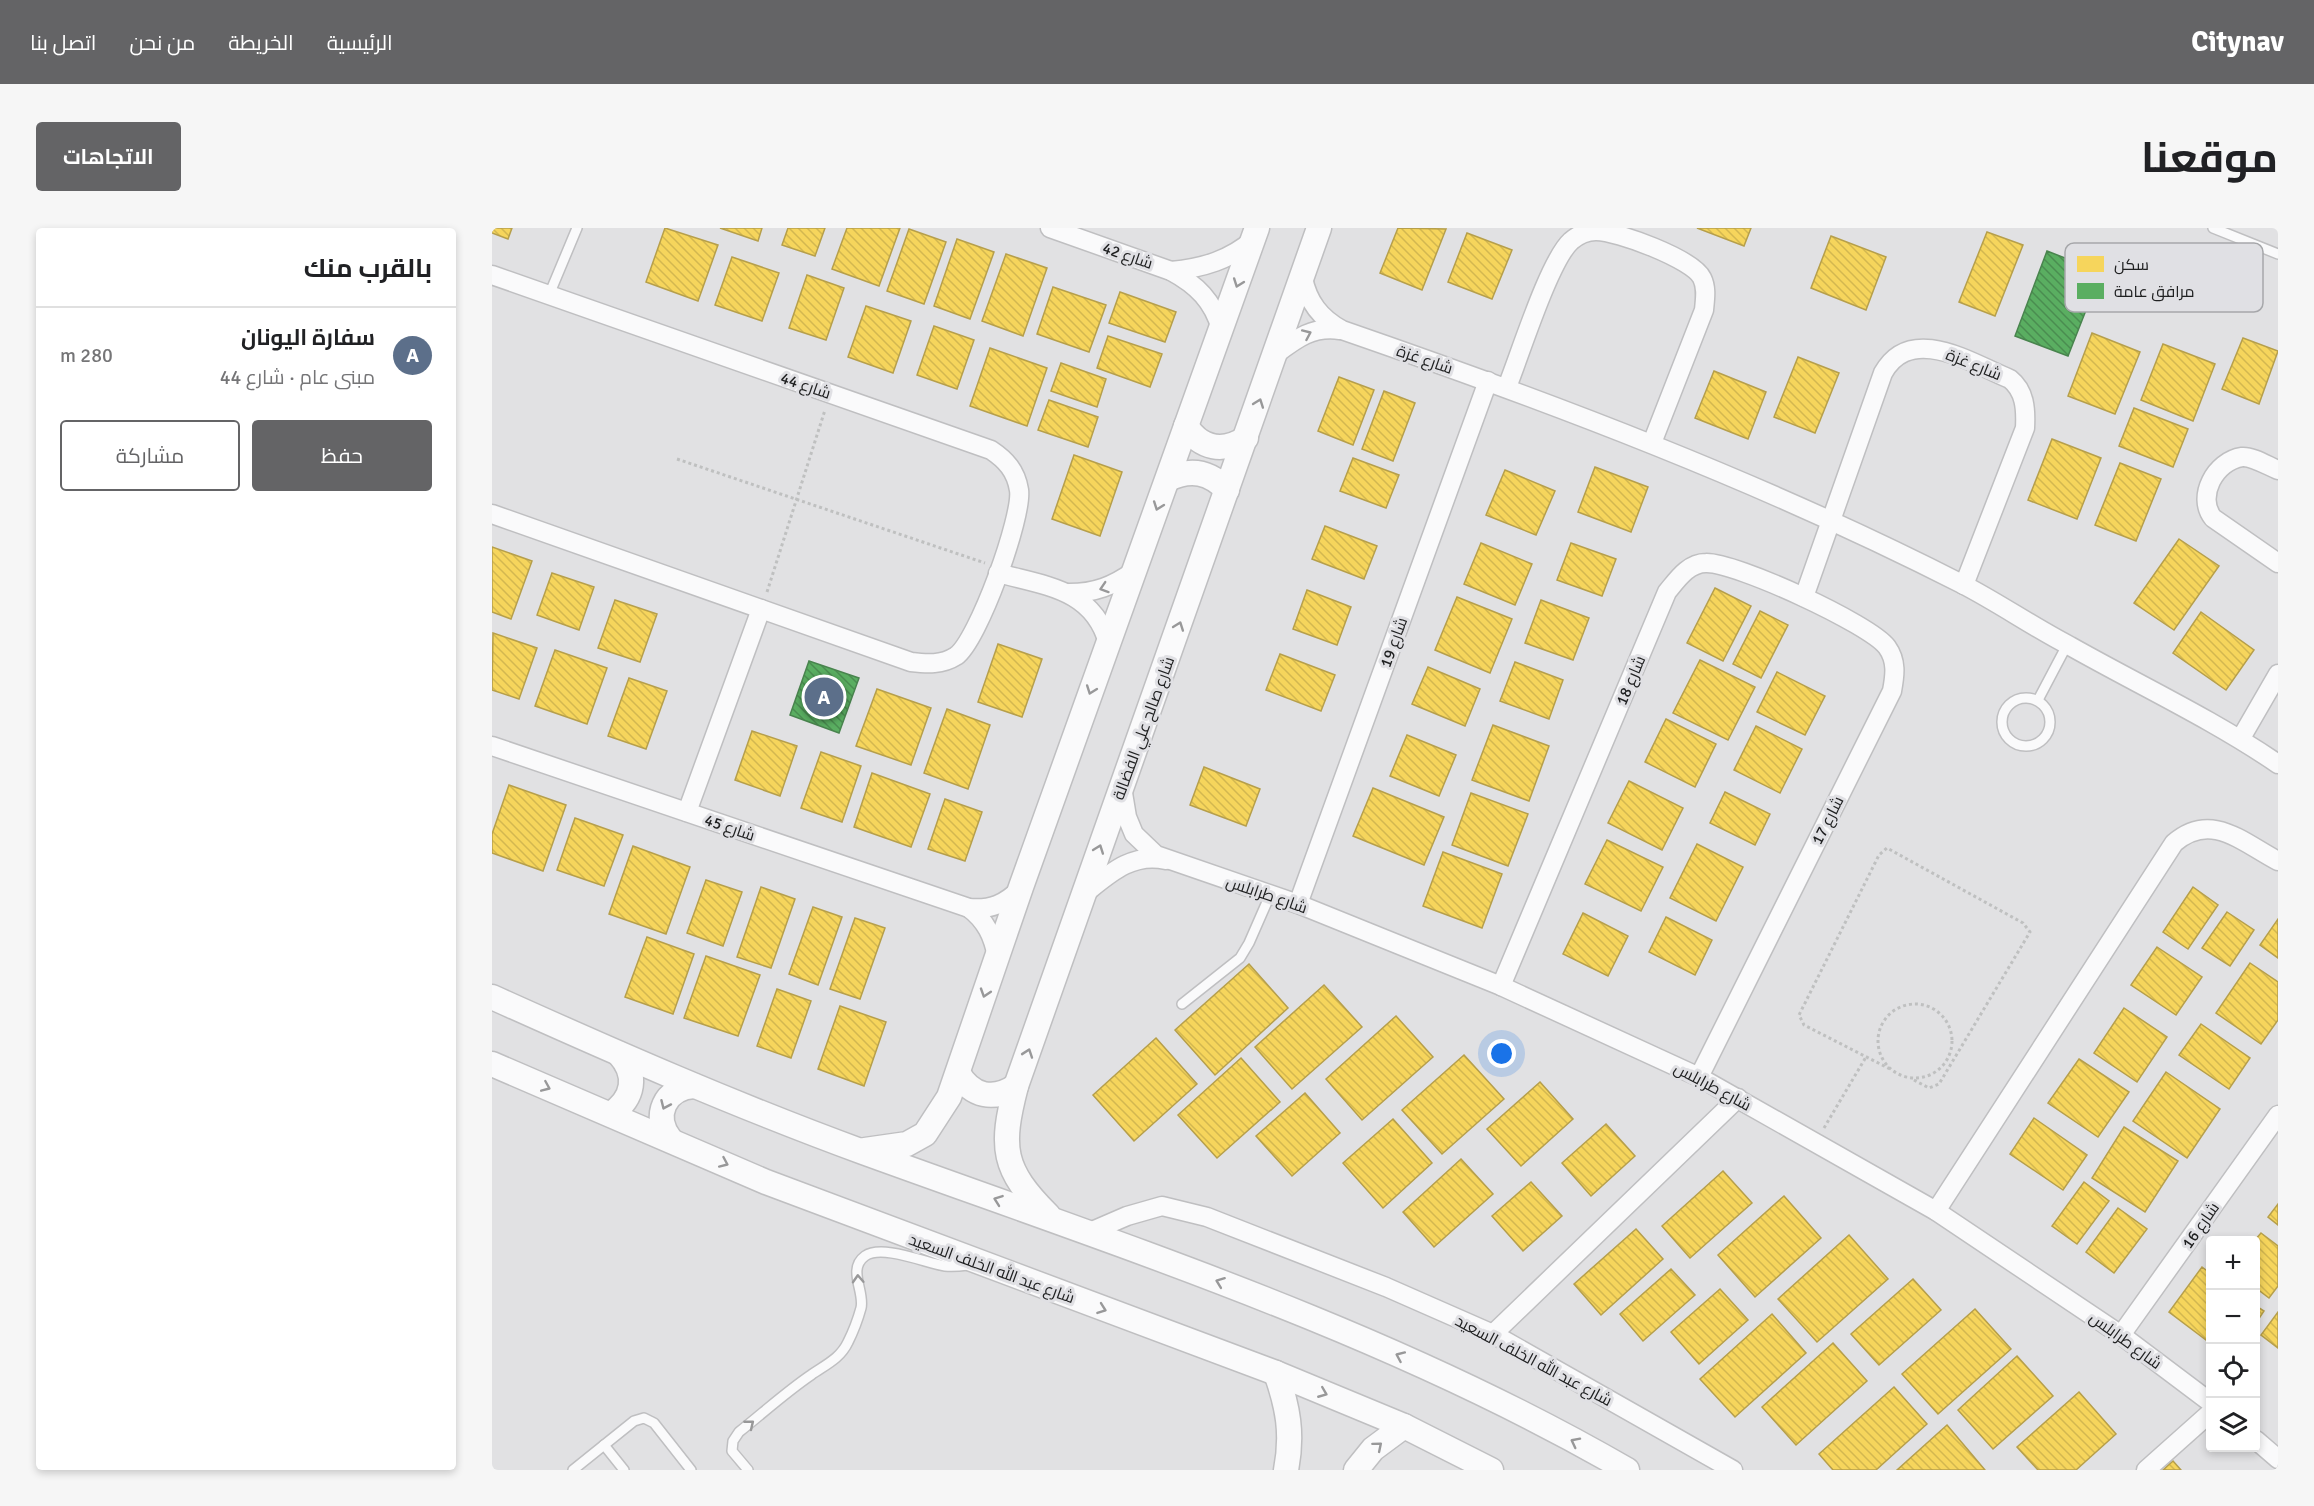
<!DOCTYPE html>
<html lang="ar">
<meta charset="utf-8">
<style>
:root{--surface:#fff;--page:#f6f6f6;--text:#202124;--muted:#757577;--line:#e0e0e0;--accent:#646466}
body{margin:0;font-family:Signika,Cairo,sans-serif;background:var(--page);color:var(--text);direction:rtl}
.controls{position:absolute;right:18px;bottom:18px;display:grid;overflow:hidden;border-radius:6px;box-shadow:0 3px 9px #0003}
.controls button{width:54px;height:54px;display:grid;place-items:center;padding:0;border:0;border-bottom:2px solid var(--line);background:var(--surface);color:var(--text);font:30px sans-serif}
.you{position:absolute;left:1010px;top:826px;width:21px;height:21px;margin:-15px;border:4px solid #fff;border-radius:50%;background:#1a73e8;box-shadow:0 0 0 9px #1a73e833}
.badge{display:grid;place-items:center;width:39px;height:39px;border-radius:50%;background:var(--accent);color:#fff;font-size:20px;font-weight:700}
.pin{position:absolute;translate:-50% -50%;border:3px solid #fff;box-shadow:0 2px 6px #0006}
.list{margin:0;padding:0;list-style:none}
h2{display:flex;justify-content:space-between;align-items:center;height:78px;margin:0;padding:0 24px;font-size:26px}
h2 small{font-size:20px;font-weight:400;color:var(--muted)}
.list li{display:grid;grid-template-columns:39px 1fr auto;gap:18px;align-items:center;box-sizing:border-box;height:96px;padding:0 24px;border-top:2px solid var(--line)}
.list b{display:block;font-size:22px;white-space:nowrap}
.list p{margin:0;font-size:20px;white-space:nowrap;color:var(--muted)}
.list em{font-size:20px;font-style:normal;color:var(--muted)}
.actions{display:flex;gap:12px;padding:18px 24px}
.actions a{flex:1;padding:14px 0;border:2px solid var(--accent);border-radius:6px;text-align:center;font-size:21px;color:var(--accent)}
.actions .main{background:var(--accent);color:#fff}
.icon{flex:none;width:33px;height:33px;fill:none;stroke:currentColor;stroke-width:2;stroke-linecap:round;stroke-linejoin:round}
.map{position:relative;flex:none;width:1786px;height:1242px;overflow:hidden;direction:ltr;border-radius:6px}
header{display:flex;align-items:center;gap:36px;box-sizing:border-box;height:84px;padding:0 30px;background:var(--accent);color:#fff}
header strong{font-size:28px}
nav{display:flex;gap:33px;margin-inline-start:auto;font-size:21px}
.intro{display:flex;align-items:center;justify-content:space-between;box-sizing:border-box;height:144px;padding:0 36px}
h1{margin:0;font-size:42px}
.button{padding:15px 27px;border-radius:6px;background:var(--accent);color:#fff;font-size:21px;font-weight:700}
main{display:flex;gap:36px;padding:0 36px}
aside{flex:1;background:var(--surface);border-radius:6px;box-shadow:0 3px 9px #0003}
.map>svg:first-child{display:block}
.homes{fill:url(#homes-back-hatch);stroke:#b69f4b;stroke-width:1.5}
.public{fill:url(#public-back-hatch);stroke:#49844e;stroke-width:1.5}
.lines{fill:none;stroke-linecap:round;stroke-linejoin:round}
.lane-casing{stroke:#bfbfc1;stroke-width:12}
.street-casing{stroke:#bfbfc1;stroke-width:21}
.secondary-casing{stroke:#bfbfc1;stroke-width:27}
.path{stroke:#bfc0c0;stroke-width:3;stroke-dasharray:3 3;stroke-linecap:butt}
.lane{stroke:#fafafb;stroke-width:9}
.street{stroke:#fafafb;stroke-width:18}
.secondary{stroke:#fafafb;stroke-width:24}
.oneway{stroke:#989899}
.labels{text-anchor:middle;stroke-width:6;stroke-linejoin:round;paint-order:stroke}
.street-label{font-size:16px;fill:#202122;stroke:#e0e0e4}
.key{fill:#e0e0e4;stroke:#a6a7aa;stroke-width:1.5}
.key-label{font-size:16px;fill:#202122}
</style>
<header>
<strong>Citynav</strong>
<nav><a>الرئيسية</a><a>الخريطة</a><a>من نحن</a><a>اتصل بنا</a></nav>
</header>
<div class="intro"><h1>موقعنا</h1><a class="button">الاتجاهات</a></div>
<main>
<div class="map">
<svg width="1786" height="1242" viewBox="0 0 1786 1242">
<defs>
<pattern id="homes-back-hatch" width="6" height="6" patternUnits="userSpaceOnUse" patternTransform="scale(1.5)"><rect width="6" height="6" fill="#f6d55c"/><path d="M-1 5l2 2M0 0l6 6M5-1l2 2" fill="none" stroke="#d3b750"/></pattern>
<pattern id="public-back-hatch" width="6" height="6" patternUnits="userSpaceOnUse" patternTransform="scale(1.5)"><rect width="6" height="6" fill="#5aae61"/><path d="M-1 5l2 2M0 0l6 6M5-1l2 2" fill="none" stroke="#4a8d50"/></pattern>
</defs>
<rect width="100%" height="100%" fill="#e1e1e3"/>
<g class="homes">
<polygon points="0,0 20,0 16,11 0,5"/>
<polygon points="173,0 226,17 206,73 154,54"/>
<polygon points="228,0 270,0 266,13"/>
<polygon points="296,0 333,0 323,28 290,17"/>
<polygon points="355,0 408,0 387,58 340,41"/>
<polygon points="906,0 954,1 930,62 888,45"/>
<polygon points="1205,0 1259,0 1252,18"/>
<polygon points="417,1 454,14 432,76 395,63"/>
<polygon points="1495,4 1531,17 1503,88 1467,74"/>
<polygon points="975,5 1020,22 1000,71 956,54"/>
<polygon points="1339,8 1394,29 1374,82 1319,60"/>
<polygon points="465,11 502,24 478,91 442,78"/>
<polygon points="514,26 555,40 531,108 490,93"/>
<polygon points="240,29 287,45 270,93 223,77"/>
<polygon points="315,47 352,60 334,112 297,100"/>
<polygon points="561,59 614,77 597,124 545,106"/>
<polygon points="628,64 684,84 673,114 617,95"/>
<polygon points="374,78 419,93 401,145 356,129"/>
<polygon points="442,98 482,112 465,161 425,147"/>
<polygon points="1600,105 1648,124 1623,186 1576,168"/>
<polygon points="616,108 670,126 658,159 605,140"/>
<polygon points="1751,110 1786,123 1767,176 1730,161"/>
<polygon points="1671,116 1723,136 1701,193 1649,172"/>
<polygon points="498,120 555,140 535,198 478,178"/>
<polygon points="1306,129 1347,145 1323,205 1282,189"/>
<polygon points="569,135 614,151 605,179 559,163"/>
<polygon points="1222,143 1274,164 1256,211 1203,190"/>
<polygon points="847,149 882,162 861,217 826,203"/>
<polygon points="892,163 923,175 901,233 870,221"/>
<polygon points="557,172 606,189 596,219 546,202"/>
<polygon points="1642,180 1696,201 1681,239 1627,218"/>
<polygon points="1560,211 1609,230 1585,291 1536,272"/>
<polygon points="582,227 630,244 608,308 560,291"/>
<polygon points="861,230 907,247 894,280 848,263"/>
<polygon points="1628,235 1669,251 1644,313 1603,297"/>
<polygon points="1103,239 1156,259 1139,304 1086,284"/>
<polygon points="1013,242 1063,263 1044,307 994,287"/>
<polygon points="833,298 885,318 872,351 820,331"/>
<polygon points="1687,311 1727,338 1682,402 1642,375"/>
<polygon points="989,315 1040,336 1023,377 972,356"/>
<polygon points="1079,315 1124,331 1110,368 1065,352"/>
<polygon points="0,319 40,333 19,391 0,384"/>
<polygon points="60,345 102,359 87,402 45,387"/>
<polygon points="1223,360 1259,378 1231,433 1195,415"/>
<polygon points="815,362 859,379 845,417 801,401"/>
<polygon points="965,369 1020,391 998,445 943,422"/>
<polygon points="123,372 165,386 148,434 106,420"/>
<polygon points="1049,372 1097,390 1081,432 1033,415"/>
<polygon points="1268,383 1296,397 1269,450 1241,436"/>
<polygon points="1709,384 1762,422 1734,462 1681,425"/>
<polygon points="1,405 45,420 27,471 0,462"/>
<polygon points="506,416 550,431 530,489 486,474"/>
<polygon points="63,422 115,440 95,496 43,478"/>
<polygon points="788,426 843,447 829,483 774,462"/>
<polygon points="1208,432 1263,459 1236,512 1181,485"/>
<polygon points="1023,434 1071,452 1057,491 1008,473"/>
<polygon points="936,439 988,461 973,498 920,476"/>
<polygon points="1285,444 1333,468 1313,507 1265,484"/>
<polygon points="137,450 175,463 154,521 116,508"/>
<polygon points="385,461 439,480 419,537 364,518"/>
<polygon points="455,481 498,497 476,561 432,545"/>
<polygon points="1174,491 1224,516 1203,559 1153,534"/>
<polygon points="1001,497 1057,518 1037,573 980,552"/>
<polygon points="1264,498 1310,521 1288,565 1242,542"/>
<polygon points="260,503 305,518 288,568 243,552"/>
<polygon points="915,507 964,527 947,568 898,548"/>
<polygon points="329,524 369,538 350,594 309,580"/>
<polygon points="712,539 768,561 754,598 698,577"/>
<polygon points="380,545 438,566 419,619 362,599"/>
<polygon points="1137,553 1191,580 1170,622 1116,595"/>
<polygon points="17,557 74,577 51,643 0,625 0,606"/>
<polygon points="881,560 952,589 932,637 861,608"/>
<polygon points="1233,564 1278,586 1263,617 1218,595"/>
<polygon points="979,565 1036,586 1016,638 960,617"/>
<polygon points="453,571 490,584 473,633 436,621"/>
<polygon points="83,590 131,607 112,658 65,642"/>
<polygon points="1115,612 1171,639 1149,683 1093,656"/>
<polygon points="1205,616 1251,639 1224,693 1178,670"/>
<polygon points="141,618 198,639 174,706 117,686"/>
<polygon points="951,624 1010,646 990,700 931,678"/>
<polygon points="214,652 250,664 231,718 195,705"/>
<polygon points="269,659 303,671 279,740 245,729"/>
<polygon points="1701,659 1726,677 1696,721 1671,704"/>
<polygon points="321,679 350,689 326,757 297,746"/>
<polygon points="1735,684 1762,702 1738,738 1710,720"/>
<polygon points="1091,685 1136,708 1116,748 1071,726"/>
<polygon points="1174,689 1220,712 1203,747 1157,724"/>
<polygon points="363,690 393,700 368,771 338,761"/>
<polygon points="1786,691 1786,730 1768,717"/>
<polygon points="155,709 202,726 181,786 133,769"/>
<polygon points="1665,719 1710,749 1684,787 1639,757"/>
<polygon points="214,728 268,747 246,808 192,790"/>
<polygon points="1758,735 1786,754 1786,792 1769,816 1724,785"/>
<polygon points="757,736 796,780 723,847 683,802"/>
<polygon points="832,757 870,799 800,861 763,819"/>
<polygon points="285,761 319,773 299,830 265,818"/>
<polygon points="348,778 394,794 372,858 326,841"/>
<polygon points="1632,780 1675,809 1645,854 1602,825"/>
<polygon points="904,788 941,829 870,892 834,851"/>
<polygon points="1709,796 1758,830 1737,861 1687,827"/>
<polygon points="664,810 705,856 642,913 601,867"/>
<polygon points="972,827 1012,871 950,926 910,882"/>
<polygon points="749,830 788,874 725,930 686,887"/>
<polygon points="1587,831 1637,864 1606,909 1556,875"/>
<polygon points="1674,844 1728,881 1695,930 1641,893"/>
<polygon points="1048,854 1081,891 1029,938 995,901"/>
<polygon points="813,865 848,905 800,948 764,908"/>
<polygon points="1542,890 1595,927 1571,962 1518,926"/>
<polygon points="901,891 940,935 891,980 851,935"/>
<polygon points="1114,896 1143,928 1099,968 1070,935"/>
<polygon points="1632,899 1686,933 1653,984 1600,950"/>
<polygon points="969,931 1001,966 942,1019 911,984"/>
<polygon points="1231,943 1260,975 1198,1030 1170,998"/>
<polygon points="1039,954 1070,988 1031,1023 1000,988"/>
<polygon points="1592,954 1617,973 1585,1016 1560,998"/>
<polygon points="1292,968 1329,1010 1263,1069 1226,1027"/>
<polygon points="1786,976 1786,997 1776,989"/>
<polygon points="1626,980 1655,1001 1622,1045 1594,1024"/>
<polygon points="1144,1001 1171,1031 1109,1087 1082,1056"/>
<polygon points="1769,1005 1786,1018 1786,1058 1777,1070 1764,1060 1763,1012"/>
<polygon points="1357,1007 1396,1051 1325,1114 1286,1071"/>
<polygon points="1710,1039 1718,1045 1718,1115 1677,1084"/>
<polygon points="1179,1041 1203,1067 1151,1113 1128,1086"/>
<polygon points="1421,1051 1449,1082 1387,1137 1359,1106"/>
<polygon points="1228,1061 1256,1092 1207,1136 1179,1104"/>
<polygon points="1764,1078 1772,1083 1764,1095"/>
<polygon points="1483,1081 1519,1121 1446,1186 1410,1146"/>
<polygon points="1786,1084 1786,1120 1769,1107"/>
<polygon points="1280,1086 1314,1125 1243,1189 1208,1151"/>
<polygon points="1341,1115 1375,1153 1304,1217 1270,1179"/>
<polygon points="1525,1128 1561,1168 1501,1221 1466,1182"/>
<polygon points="1402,1159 1435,1196 1384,1242 1341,1242 1327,1226"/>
<polygon points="1587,1164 1624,1206 1584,1242 1546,1242 1525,1219"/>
<polygon points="1455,1197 1493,1242 1405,1242"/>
<polygon points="1681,1233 1689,1242 1671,1242"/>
</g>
<g class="public">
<polygon points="1555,23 1609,44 1576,128 1523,108"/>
<polygon points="317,433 367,450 347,505 298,487"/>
</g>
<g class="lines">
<defs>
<g id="lane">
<polyline points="1721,0 1786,26"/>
<polyline points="57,67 85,0"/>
<circle cx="1534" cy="494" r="24"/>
<polyline points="1546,472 1575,417"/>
<polyline points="690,776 748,730 757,715 778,667"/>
<polyline points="112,1217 132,1242"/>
<polyline points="81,1242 142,1193 152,1190 162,1195 199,1242"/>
<path d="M256,1242L240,1223L241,1213L247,1204C271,1185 294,1164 319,1147C333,1137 348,1131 356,1114C361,1104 366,1091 369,1080C373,1064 355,1041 373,1028C390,1016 434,1035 453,1038C461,1039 469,1038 476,1037"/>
</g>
<g id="street">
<path d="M558,0L679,43C705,57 721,73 729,101"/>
<path d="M679,43C711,40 738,32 762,11"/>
<path d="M0,47L499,222C514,232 524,243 527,262C531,288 486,413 464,428C450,437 435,436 419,434L0,286"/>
<path d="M811,50C816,74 828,90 850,102C1061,175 1270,254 1470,356C1507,375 1541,399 1578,418C1647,457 1720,491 1786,536"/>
<path d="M784,126C805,110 821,98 848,102"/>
<path d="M1015,159C1028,127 1057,33 1079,13C1086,7 1094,3 1104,3C1125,3 1201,31 1210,50C1215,60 1213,71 1212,82L1160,215"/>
<path d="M1786,242C1776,238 1760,228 1750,229C1723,233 1704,269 1721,290L1786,335"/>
<path d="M506,345C553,358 601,361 616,415"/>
<path d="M577,365C603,365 621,358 642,343"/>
<path d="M1312,369L1391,145C1419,95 1479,135 1518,151C1533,163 1534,181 1533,200L1472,357"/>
<polyline points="1749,510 1786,446"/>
<path d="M0,518L477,680C499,682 513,676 529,660"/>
<polyline points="630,559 635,589 642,606 664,627 806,676 1009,758 1207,849 1444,983 1629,1107 1718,1174"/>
<polyline points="195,584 269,381"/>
<path d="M591,667C616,647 639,624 674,632"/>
<polyline points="806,676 996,153"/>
<path d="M477,680C494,693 501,708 505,729"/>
<path d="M1009,758L1175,364C1185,352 1196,335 1214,335C1243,334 1378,396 1395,419C1405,433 1403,447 1400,463L1207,849"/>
<path d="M1444,983L1682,615C1719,583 1750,614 1786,633"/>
<polyline points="598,1004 635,988 670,978 715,989 894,1059 1001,1106 1241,1242"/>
<polyline points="1001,1106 1246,870"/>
<polyline points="1629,1107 1786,887"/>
<polyline points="1764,1212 1786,1231"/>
<polyline points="1654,1242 1718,1185"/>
</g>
<g id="secondary">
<path d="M694,198C709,221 731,225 754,210"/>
<path d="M676,251C699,240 718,244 735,262"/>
<path d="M0,769C122,824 245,878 371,924C630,1018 895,1103 1135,1242"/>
<polyline points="0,836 274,954 784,1145 912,1198 999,1242"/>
<path d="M466,845C480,869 502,873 524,858"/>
<path d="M119,886C142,870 146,847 127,826"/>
<path d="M178,911C160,888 173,860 202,858"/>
<polyline points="373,922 415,916 433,906 457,869 529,659 765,0"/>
<path d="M556,987C510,941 508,920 524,858L827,0"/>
<path d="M784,1145C796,1179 801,1206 794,1242"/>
<polyline points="864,1242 881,1221 912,1198"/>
</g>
</defs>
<use href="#lane" class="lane-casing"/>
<use href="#street" class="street-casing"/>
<use href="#secondary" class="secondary-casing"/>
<g class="path">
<polyline points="185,231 493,335"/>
<polyline points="275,364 333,182"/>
<circle cx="1423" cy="813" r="37"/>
<polyline points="1398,841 1312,797 1307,787 1387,627 1395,620 1531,695 1538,704 1447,856 1437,860 1420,851"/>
<polyline points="1332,900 1374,829"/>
</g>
<use href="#lane" class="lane"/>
<use href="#street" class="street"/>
<use href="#secondary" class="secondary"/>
</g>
<defs><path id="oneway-chevron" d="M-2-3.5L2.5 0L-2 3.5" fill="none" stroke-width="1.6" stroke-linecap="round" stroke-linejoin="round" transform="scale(1.5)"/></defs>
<g class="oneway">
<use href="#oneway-chevron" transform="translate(746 55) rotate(110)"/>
<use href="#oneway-chevron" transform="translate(815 106) rotate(-24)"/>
<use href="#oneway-chevron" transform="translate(767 175) rotate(-70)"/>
<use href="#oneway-chevron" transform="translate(666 278) rotate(110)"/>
<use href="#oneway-chevron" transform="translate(612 360) rotate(162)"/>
<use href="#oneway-chevron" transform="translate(687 398) rotate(-70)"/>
<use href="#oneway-chevron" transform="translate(599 462) rotate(110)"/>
<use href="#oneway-chevron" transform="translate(607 621) rotate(-70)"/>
<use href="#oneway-chevron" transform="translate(493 765) rotate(108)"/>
<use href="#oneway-chevron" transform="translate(536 825) rotate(-71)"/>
<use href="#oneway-chevron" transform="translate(54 859) rotate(23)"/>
<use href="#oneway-chevron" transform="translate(173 877) rotate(114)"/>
<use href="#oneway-chevron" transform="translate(232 935) rotate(24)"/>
<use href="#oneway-chevron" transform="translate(506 972) rotate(-160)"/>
<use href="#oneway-chevron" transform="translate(366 1051) rotate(-93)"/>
<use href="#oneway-chevron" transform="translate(728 1054) rotate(-159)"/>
<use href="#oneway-chevron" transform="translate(610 1081) rotate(20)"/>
<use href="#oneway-chevron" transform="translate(908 1128) rotate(-156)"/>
<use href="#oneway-chevron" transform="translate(831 1165) rotate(22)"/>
<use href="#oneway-chevron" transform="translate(258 1196) rotate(-39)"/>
<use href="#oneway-chevron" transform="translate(1083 1214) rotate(-153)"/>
<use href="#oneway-chevron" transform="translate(886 1218) rotate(-40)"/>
</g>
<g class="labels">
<g class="street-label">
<text transform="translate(636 27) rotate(19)" y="6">شارع 42</text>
<text transform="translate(933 131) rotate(19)" y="6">شارع غزة</text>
<text transform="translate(1482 136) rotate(22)" y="6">شارع غزة</text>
<text transform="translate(314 157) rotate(19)" y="6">شارع 44</text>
<text transform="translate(901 414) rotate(-70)" y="6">شارع 19</text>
<text transform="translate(1138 452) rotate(-67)" y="6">شارع 18</text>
<text transform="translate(651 500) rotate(-70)" y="6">شارع صالح علي الفضالة</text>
<text transform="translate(1335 592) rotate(-63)" y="6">شارع 17</text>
<text transform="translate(238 599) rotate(19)" y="6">شارع 45</text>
<text transform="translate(775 666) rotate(19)" y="6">شارع طرابلس</text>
<text transform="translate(1221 858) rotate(28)" y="6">شارع طرابلس</text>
<text transform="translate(1708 997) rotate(-55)" y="6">شارع 16</text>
<text transform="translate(500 1040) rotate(20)" y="6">شارع عبد الله الخلف السعيد</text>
<text transform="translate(1634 1112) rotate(36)" y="6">شارع طرابلس</text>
<text transform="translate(1042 1132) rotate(28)" y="6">شارع عبد الله الخلف السعيد</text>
</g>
</g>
<rect x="1573" y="15" width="198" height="69" rx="9" class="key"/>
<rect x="1585" y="28" width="27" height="16" fill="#f6d55c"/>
<rect x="1585" y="55" width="27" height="16" fill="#5aae61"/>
<g class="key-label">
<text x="1622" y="42">سكن</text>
<text x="1622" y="69">مرافق عامة</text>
</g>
</svg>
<div class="controls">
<button>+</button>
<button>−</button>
<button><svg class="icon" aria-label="locate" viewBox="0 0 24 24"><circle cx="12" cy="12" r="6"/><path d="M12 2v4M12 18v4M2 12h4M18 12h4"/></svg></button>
<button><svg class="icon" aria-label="layers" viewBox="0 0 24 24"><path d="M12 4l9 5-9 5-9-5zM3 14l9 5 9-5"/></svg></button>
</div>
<div class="you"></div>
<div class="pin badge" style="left:332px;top:469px;background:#5c6f8a">A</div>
</div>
<aside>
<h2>بالقرب منك<small></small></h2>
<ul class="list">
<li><span class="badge" style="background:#5c6f8a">A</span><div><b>سفارة اليونان</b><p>مبنى عام · شارع 44</p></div><em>280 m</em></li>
</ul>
<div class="actions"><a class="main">حفظ</a><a>مشاركة</a></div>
</aside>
</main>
